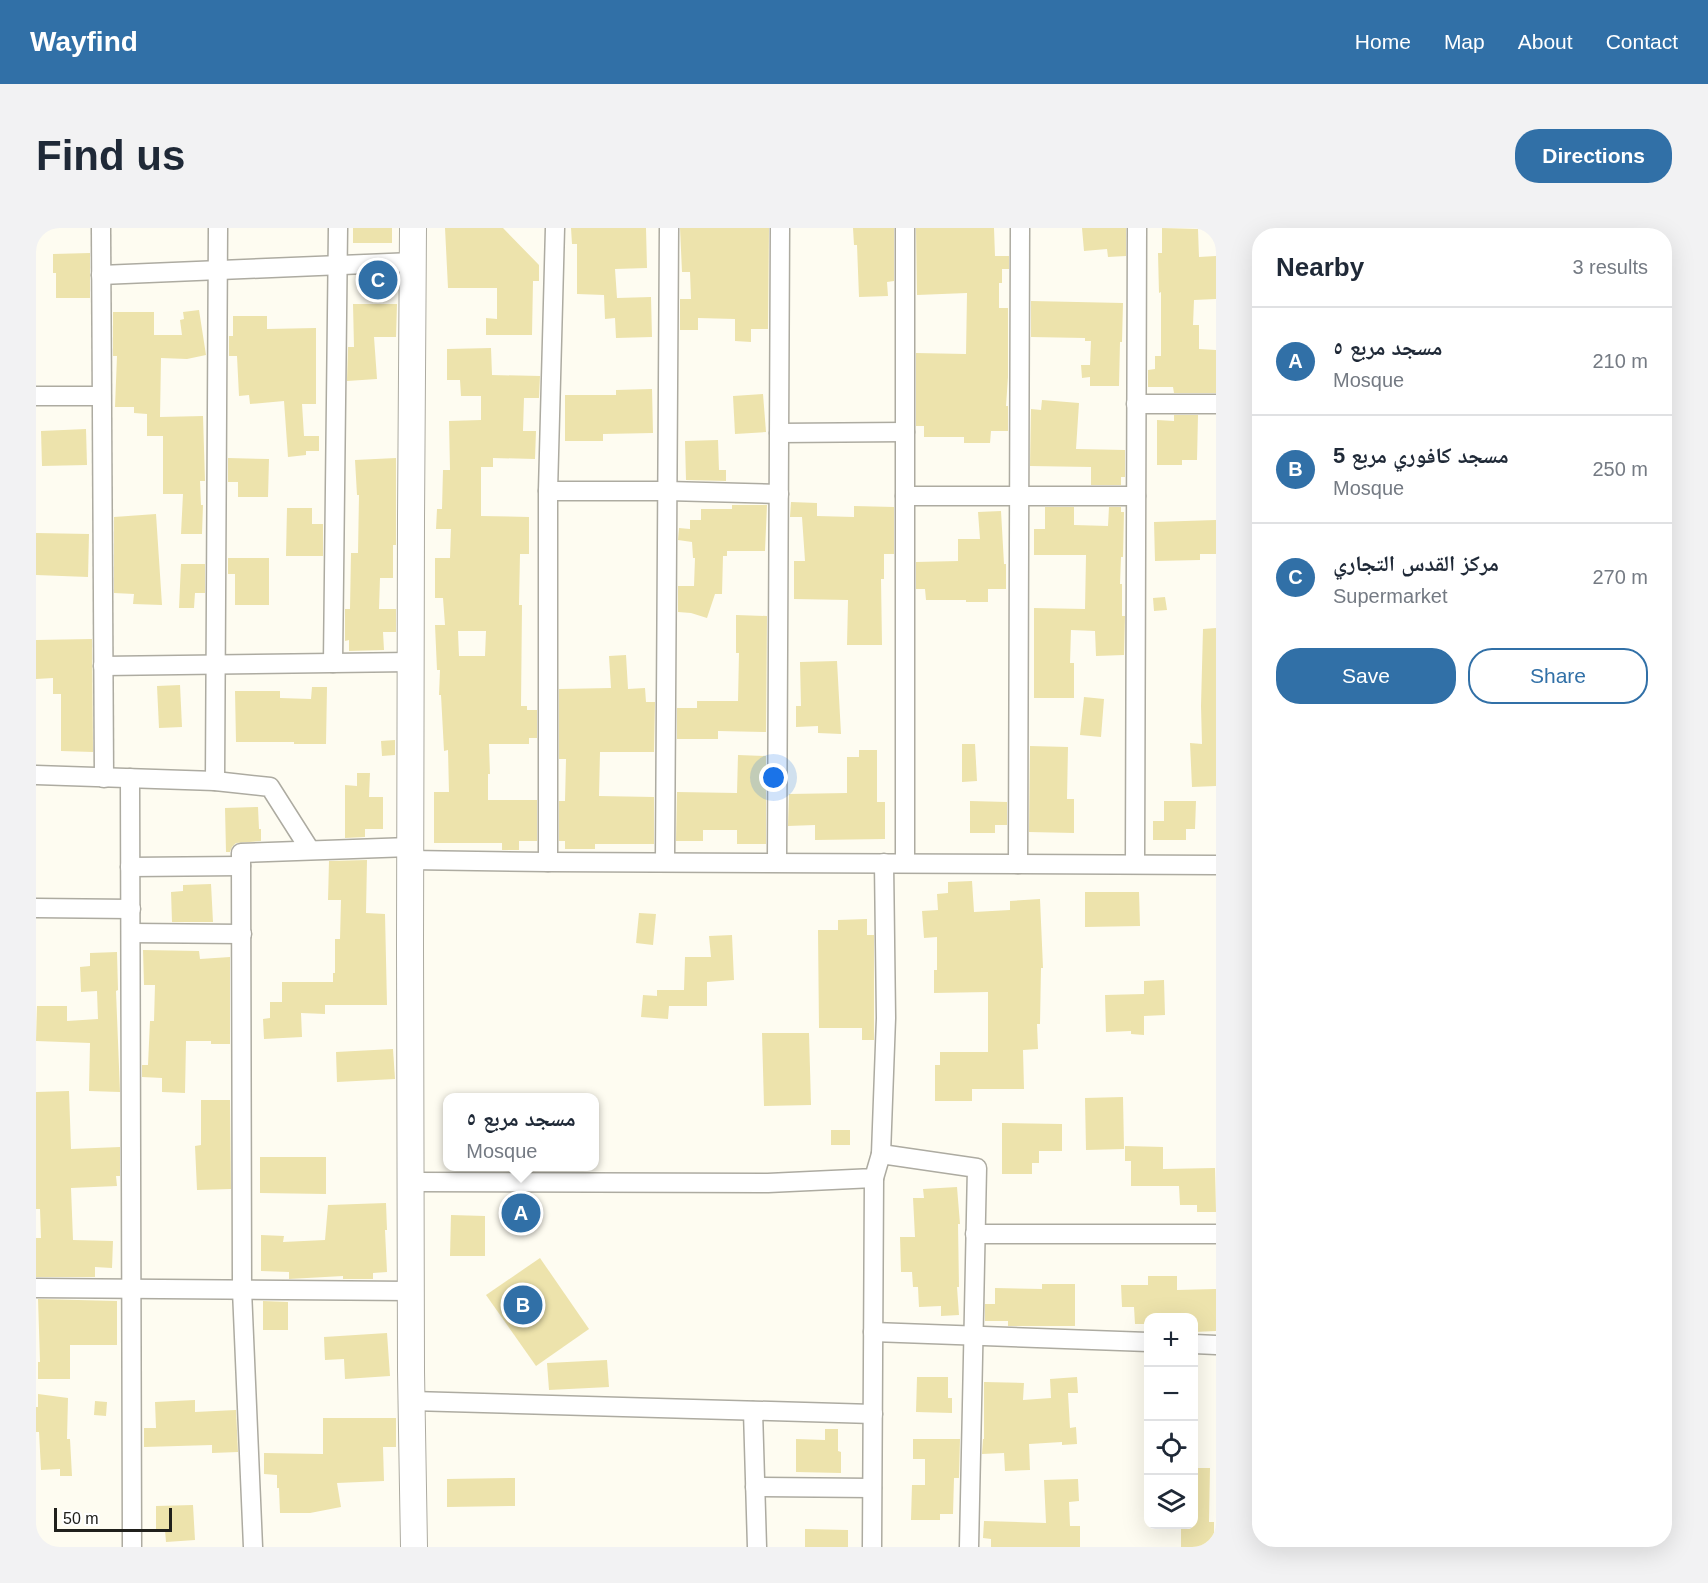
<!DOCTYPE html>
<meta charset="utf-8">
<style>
:root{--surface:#fff;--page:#f2f2f3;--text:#1f2937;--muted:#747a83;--line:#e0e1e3;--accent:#3170a7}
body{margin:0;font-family:Arial,"Noto Naskh Arabic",sans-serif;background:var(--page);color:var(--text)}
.controls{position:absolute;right:18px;bottom:18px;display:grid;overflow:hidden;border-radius:12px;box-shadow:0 6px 24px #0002}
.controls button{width:54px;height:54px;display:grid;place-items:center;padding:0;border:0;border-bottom:2px solid var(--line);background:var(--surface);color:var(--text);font:30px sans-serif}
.scale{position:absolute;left:18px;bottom:15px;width:118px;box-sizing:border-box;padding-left:6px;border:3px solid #20201c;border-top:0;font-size:16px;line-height:21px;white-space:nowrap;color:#20201c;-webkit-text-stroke:4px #fff;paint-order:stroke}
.you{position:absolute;left:738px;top:550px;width:21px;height:21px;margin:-15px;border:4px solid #fff;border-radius:50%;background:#1a73e8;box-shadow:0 0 0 9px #1a73e833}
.badge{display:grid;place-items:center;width:39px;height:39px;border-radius:50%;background:var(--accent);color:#fff;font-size:20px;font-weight:700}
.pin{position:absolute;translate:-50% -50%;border:3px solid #fff;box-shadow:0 2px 6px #0006}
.popup{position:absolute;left:407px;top:865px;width:156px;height:78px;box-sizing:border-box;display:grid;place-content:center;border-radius:12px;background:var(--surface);filter:drop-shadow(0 2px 4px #0005);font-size:20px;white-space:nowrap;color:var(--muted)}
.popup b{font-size:22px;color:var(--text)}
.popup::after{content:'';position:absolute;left:50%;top:100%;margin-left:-12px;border:12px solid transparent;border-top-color:var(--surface)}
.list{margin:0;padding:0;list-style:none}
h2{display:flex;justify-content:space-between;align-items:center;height:78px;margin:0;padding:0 24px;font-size:26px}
h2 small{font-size:20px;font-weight:400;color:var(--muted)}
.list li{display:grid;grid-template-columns:39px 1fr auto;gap:18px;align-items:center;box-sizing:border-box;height:108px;padding:0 24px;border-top:2px solid var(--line)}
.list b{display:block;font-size:22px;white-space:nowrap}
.list p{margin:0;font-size:20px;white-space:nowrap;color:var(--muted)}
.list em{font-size:20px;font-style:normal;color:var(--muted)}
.actions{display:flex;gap:12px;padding:18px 24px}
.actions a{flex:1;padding:14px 0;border:2px solid var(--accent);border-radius:24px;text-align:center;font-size:21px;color:var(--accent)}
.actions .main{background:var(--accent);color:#fff}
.icon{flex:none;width:33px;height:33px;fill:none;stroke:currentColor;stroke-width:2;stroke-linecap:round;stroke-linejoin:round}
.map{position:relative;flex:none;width:1180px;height:1319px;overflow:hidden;border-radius:24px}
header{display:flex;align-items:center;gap:36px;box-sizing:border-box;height:84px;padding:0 30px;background:var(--accent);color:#fff}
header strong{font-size:28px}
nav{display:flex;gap:33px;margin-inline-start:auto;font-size:21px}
.intro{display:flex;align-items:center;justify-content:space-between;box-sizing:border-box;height:144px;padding:0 36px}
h1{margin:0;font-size:42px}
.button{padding:15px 27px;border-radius:24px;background:var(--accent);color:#fff;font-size:21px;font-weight:700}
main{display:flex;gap:36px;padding:0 36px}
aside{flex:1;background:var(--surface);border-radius:24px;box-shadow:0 6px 24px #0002}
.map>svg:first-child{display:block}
.building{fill:#ede3ac;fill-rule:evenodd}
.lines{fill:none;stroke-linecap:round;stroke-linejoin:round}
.street-casing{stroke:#adaba1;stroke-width:21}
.secondary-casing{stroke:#adaba1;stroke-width:28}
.street{stroke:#fff;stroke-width:18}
.secondary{stroke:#fff;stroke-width:26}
</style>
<header>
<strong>Wayfind</strong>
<nav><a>Home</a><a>Map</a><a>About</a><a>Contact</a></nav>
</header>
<div class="intro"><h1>Find us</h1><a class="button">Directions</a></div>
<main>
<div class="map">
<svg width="1180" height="1319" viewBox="0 0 1180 1319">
<rect width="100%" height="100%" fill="#fefcf1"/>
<g class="building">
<rect x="317" y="0" width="39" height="15"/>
<polygon points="409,0 467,0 503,37 503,53 497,53 496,107 450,107 450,90 461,91 461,60 412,60"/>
<polygon points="535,0 610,0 611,40 579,41 581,70 615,69 616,109 580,110 579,90 569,91 568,67 541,66 541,16 536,16"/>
<polygon points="644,0 733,0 732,101 715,101 715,114 699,113 699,91 662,90 662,102 644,102 644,71 655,71 654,44 646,44"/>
<polygon points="817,0 858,0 858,53 851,54 852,68 823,69 821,17 818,17"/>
<polygon points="880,0 958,0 959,28 973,28 973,41 966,41 966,55 963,55 963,80 972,80 972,149 970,178 972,178 972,203 955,203 954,215 928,215 928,209 888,209 888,198 880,198 880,125 930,126 931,65 881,67"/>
<polygon points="1046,0 1090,0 1090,28 1072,29 1071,21 1048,23"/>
<polygon points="1126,0 1162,1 1163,29 1180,28 1180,71 1158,72 1157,97 1163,97 1163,121 1180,122 1180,165 1138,165 1137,159 1112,159 1112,142 1119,141 1119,128 1125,128 1125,64 1123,65 1122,25 1126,25"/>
<polygon points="54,25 54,70 20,70 20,45 17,45 17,26"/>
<polygon points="995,73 1087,75 1086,114 1084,114 1083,158 1054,158 1054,149 1046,150 1045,137 1054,137 1055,113 1049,113 1049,110 995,109"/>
<polygon points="317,76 361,76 360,109 338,109 341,151 311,153 312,119 318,119"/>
<polygon points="163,82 170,127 151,131 125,130 124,189 167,188 169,253 164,253 165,277 167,277 166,306 145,306 147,266 127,266 127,208 111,208 111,186 98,185 98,179 79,179 81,128 77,128 77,84 118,84 118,107 146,107 144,92 148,91 147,84"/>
<polygon points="197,88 231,88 231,101 280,100 280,176 266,176 268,208 283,208 283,223 270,223 270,227 252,229 248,173 214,176 213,167 203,168 201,128 193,128 193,108 197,108"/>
<path d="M455,120L456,147L504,148L503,170H488L487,203H500L499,231L457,230V239H445V288L493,289V326H484L483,377H486L485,478H491V482H501V510H493V516H453L454,546H452V572H501V613H483V622H466V615H398V564H413L412,522L408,523L405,467H403L404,442H401L399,397H409L407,370H399V330H414L415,301H400L401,281H406L407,242H414L413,193L445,192V168H425L424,152H411V121ZM422,403H450L449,428H423Z"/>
<polygon points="616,161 617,205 567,206 567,213 529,213 529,167 580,167 580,162"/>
<polygon points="727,166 730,204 699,206 697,168"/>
<polygon points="1006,172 1043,175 1040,221 1089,222 1089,249 1085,249 1085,257 1055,257 1055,239 994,238 995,181 1005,182"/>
<polygon points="1138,187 1162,187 1161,232 1146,232 1146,237 1121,237 1121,192 1138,193"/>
<polygon points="50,201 51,237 6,238 5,203"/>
<polygon points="682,212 683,242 690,242 690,253 650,252 649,213"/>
<polygon points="192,230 233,231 232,269 202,269 202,254 192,254"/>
<polygon points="360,230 360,317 357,317 357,350 344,350 343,381 360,381 360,404 347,404 348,422 313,423 313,412 309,413 309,381 314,381 315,325 322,325 323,267 321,267 319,232"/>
<polygon points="755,274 781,275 781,288 818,289 818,278 858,279 858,326 848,326 848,351 845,351 846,417 811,417 812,372 758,371 758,333 769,333 766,289 754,289"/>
<polygon points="696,277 731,277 729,323 691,323 691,328 687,328 686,366 679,366 671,390 655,385 642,384 642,358 658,358 659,330 657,330 656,314 642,312 643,300 654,301 654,292 665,292 665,281 696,281"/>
<polygon points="1009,279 1038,279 1038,297 1072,298 1073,279 1085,279 1085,284 1088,284 1087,329 1085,329 1084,356 1086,356 1086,388 1089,388 1088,427 1060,428 1059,403 1035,402 1034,435 1038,435 1038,470 998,470 998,380 1049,381 1050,327 998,327 998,301 1009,301"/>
<polygon points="251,280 276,280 276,296 287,296 287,328 250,328"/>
<polygon points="965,283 968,336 970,336 970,361 952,361 952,374 930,374 930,372 890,372 889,361 880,361 880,334 922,333 922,311 944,311 942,284"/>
<polygon points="120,286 126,377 97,376 98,366 78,365 78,289"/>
<polygon points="1180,292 1180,326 1164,326 1164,332 1119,333 1118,294"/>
<polygon points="0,305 53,306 52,349 0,347"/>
<polygon points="192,330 233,330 233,377 199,377 199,346 192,346"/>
<polygon points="145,336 169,336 169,365 159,365 158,380 143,380"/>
<polygon points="1129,369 1131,382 1118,383 1117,370"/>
<polygon points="700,387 731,388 730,504 682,503 682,511 641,511 641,480 661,480 661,473 702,473 703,425 700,425"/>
<polygon points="1180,400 1180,558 1156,559 1154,515 1166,516 1165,478 1167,401"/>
<polygon points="56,411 57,524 25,523 25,466 17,466 17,450 0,451 0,412"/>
<polygon points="590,427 592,461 609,460 610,474 619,474 618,524 564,524 563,568 618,569 618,616 559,616 559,621 529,621 529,613 523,613 523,573 529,573 530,531 523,531 523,461 575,460 573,428"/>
<polygon points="801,433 805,506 782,505 782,498 760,499 760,478 765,478 764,434"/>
<polygon points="144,457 146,499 123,500 121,458"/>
<polygon points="276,459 291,459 290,516 258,516 258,514 200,514 199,463 244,463 244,470 275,471"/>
<polygon points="1048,469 1068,471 1065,509 1044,507"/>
<polygon points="359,512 359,527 346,528 345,513"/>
<polygon points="926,516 939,516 941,553 926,554"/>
<polygon points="994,518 1032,519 1031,571 1038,571 1038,605 993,604"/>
<polygon points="823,522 841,522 841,574 849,574 849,611 779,612 779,597 752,598 753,566 811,565 811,529 823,529"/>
<polygon points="702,527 730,528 730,616 701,616 701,602 667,602 667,613 640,613 641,564 701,565"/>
<polygon points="321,545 334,545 333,569 347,569 347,601 329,601 329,609 309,610 309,557 321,558"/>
<polygon points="934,573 971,574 971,597 959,597 959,605 934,605"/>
<polygon points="1128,573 1160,573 1159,601 1150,601 1150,612 1117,612 1117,593 1128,593"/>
<polygon points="222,579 223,601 225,601 225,613 200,615 196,619 194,624 190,624 189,580"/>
<polygon points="331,632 330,685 349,686 351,777 289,777 289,786 265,785 266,809 228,811 227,791 234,790 234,774 246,774 246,754 297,754 297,745 299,745 299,711 304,711 305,672 292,672 293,633"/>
<polygon points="936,653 938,684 974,682 974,673 1004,671 1007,740 1005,740 1004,796 1001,796 1002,821 987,822 988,861 936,861 936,873 899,873 899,837 904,837 904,824 952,824 952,764 898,765 898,742 901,742 901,709 888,710 886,683 902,682 901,666 912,665 912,654"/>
<polygon points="175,656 177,694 136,694 135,664 147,663 147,657"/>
<polygon points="1049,664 1103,664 1104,698 1049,699"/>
<polygon points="603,685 620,686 617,717 600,715"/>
<polygon points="831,691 831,707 838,707 838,812 826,812 826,800 783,800 782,702 802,702 802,692"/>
<polygon points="696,707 698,752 671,754 671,778 633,778 632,791 605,789 607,767 621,768 621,762 648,762 649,729 675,729 673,708"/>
<polygon points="107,722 163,723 164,731 194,729 194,816 175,816 175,813 150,813 149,865 126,864 126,850 106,849 106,837 112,837 114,793 118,793 119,757 108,757"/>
<polygon points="81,724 82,762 80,763 84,864 53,863 54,815 0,813 1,778 31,778 31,793 62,791 61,763 45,764 44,739 54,738 54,725"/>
<polygon points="1128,752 1129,787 1108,788 1108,807 1095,806 1095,803 1070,804 1069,767 1108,766 1108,753"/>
<polygon points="726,805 773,805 775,877 728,878"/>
<polygon points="357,821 359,851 301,854 300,824"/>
<polygon points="33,863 35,921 84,919 84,948 80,948 81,958 35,960 37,1012 77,1013 76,1040 59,1039 59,1049 0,1049 0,1010 5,1010 4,981 0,981 0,864"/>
<polygon points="1087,869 1088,921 1050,922 1049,870"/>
<polygon points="165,872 194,872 195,961 161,962 159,918 165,917"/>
<polygon points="966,895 1026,896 1026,923 1003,923 1003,935 996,935 996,946 966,946"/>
<rect x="795" y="902" width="19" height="15"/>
<polygon points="1089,918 1127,919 1127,941 1179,940 1180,984 1161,984 1161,977 1144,977 1143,958 1095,958 1095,933 1089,933"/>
<polygon points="224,929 290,929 290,966 224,965"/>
<polygon points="921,959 924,996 922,996 923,1059 921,1059 923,1087 905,1088 905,1078 883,1079 882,1059 877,1059 876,1044 865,1044 864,1009 879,1009 877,970 888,970 887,961"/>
<polygon points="350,975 351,1002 349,1002 351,1044 337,1045 337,1051 307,1051 307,1048 253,1051 253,1044 225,1043 225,1007 248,1008 247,1014 289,1012 292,977"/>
<polygon points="415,987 449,988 449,1028 414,1028"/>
<polygon points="504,1030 553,1101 500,1138 450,1067"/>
<polygon points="1112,1048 1141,1048 1141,1062 1180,1061 1180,1103 1158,1104 1158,1089 1113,1089 1113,1096 1099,1096 1098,1079 1086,1079 1085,1057 1112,1057"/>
<polygon points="1006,1056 1039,1056 1039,1098 972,1098 972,1093 949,1093 949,1076 959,1076 959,1060 1006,1061"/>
<polygon points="2,1071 81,1073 81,1117 34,1117 34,1151 2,1151 2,1134 4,1134"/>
<polygon points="227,1073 252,1074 252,1102 227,1102"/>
<polygon points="351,1105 354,1148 309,1151 308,1131 289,1132 288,1109"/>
<polygon points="571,1132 573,1159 513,1162 511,1135"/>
<polygon points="881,1149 912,1149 912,1170 916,1170 916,1185 880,1184"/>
<polygon points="1041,1149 1042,1165 1032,1165 1034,1200 1040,1199 1041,1216 1026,1217 1026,1214 993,1216 994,1242 969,1243 968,1225 946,1226 947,1211 948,1211 948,1154 988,1155 987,1172 1015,1170 1014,1151"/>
<polygon points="2,1166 32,1170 31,1211 34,1211 36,1248 24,1248 24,1241 5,1242 3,1204 0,1204 0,1179 2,1179"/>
<polygon points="159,1172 159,1184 200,1182 202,1224 176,1225 176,1217 108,1219 108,1200 120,1200 119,1174"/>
<polygon points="59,1173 71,1174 70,1188 58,1187"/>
<polygon points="287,1190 360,1190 360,1219 347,1219 348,1253 301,1255 305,1279 274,1285 244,1285 243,1260 241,1260 241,1247 228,1246 228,1225 287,1226"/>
<polygon points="789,1201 802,1201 802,1223 805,1224 805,1245 760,1244 760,1211 789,1212"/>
<polygon points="877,1211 924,1211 923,1250 918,1250 917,1286 904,1286 904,1292 875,1292 876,1257 889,1257 889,1231 877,1231"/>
<polygon points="1158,1240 1174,1240 1173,1294 1178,1294 1178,1319 1145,1319 1145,1296 1158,1296"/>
<polygon points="479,1250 479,1278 411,1279 411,1251"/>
<polygon points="1042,1251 1043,1273 1033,1274 1034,1298 1044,1298 1044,1319 955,1319 955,1311 947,1310 948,1293 1010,1295 1008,1252"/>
<polygon points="157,1277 159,1312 130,1314 129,1302 120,1302 120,1278"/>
<polygon points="769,1301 812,1302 812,1319 769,1319"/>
</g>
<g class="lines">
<defs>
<g id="street">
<polyline points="65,0 68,550"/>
<polyline points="869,0 869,635"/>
<polyline points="65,47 377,34"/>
<polyline points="0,168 65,168"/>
<polyline points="1100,176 1180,176"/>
<polyline points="743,205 869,204"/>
<polyline points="512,263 631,263 743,266"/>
<polyline points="869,268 1100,268"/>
<polyline points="297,435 302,0"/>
<polyline points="67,438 375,434"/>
<polyline points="0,547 179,553 234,559 274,622"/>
<polyline points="94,550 96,1319"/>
<polyline points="179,553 182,0"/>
<polyline points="374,632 512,634 1180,637"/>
<polyline points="629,633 633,0"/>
<polyline points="512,634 512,263 519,0"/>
<polyline points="741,634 744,0"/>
<polyline points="982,636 984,0"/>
<polyline points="1099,636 1101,0"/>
<polyline points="94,639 205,638"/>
<polyline points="0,680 95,681"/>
<polyline points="95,705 206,706"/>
<polyline points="845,926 850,790 848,635"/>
<polyline points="376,954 732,955 838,950 845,926 941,940 933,1319"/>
<polyline points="939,1006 1180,1006"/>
<polyline points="0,1060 375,1063"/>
<polyline points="837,1104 1112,1114"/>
<polyline points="1158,1116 1180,1117"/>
<polyline points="376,1173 837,1186"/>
<polyline points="717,1183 721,1319"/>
<polyline points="719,1259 836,1260"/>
<polyline points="217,1319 206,1062 205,625 374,619"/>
<polyline points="836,1319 838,950"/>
</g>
<polyline id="secondary" points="377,0 375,290 374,717 375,1143 378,1319"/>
</defs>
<use href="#street" class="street-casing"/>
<use href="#secondary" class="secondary-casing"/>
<use href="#street" class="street"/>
<use href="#secondary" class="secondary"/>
</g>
</svg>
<div class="controls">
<button>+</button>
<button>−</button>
<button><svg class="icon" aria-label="locate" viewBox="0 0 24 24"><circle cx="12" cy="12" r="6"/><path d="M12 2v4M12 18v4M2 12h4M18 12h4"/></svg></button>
<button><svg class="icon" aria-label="layers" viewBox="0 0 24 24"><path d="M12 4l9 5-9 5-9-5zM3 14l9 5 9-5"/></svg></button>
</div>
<div class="scale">50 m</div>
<div class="you"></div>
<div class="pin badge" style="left:485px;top:985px">A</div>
<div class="popup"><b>مسجد مربع ٥</b>Mosque</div>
<div class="pin badge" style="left:487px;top:1077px">B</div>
<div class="pin badge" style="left:342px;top:52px">C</div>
</div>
<aside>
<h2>Nearby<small>3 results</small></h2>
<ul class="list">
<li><span class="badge">A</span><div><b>مسجد مربع ٥</b><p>Mosque</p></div><em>210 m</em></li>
<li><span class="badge">B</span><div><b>مسجد كافوري مربع 5</b><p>Mosque</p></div><em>250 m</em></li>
<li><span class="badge">C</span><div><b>مركز القدس التجاري</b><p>Supermarket</p></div><em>270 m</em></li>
</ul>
<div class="actions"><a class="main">Save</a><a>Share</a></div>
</aside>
</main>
